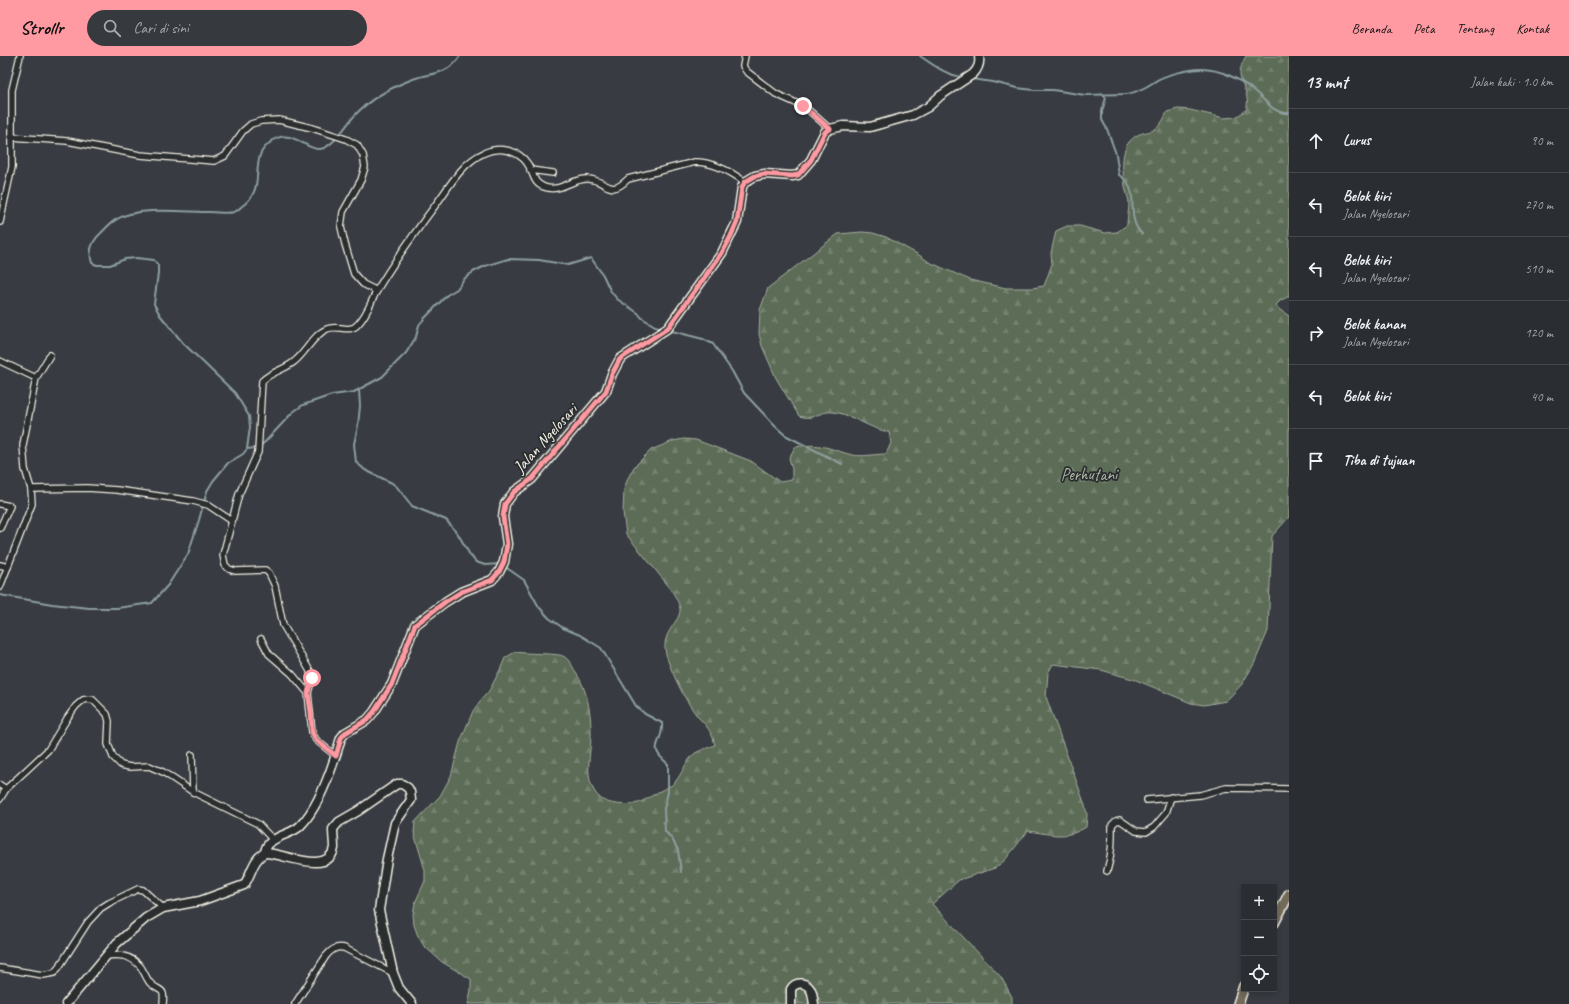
<!DOCTYPE html>
<html lang="id">
<meta charset="utf-8">
<style>
:root{--surface:#2a2d32;--page:#36393e;--text:#f1f3f6;--muted:#a5a8ac;--line:#46494d;--accent:#ff9aa2}
body{margin:0;font-family:Caveat,sans-serif;background:var(--page);color:var(--text)}
.controls{position:absolute;right:12px;bottom:12px;display:grid;overflow:hidden;border-radius:0px;box-shadow:0 2px 6px #0003}
.controls button{width:36px;height:36px;display:grid;place-items:center;padding:0;border:0;border-bottom:1px solid var(--line);background:var(--surface);color:var(--text);font:20px sans-serif}
.stop{position:absolute;width:12px;height:12px;margin:-9px;border:3px solid #ff9aa2;border-radius:50%;background:#fff}
.stop.end{background:#ff9aa2;border-color:#fff;box-shadow:0 1px 4px #0008}
.list{margin:0;padding:0;list-style:none}
h2{display:flex;justify-content:space-between;align-items:center;height:52px;margin:0;padding:0 16px;font-size:17px}
h2 small{font-size:13px;font-weight:400;color:var(--muted)}
.list li{display:grid;grid-template-columns:26px 1fr auto;gap:12px;align-items:center;box-sizing:border-box;height:64px;padding:0 16px;border-top:1px solid var(--line)}
.list b{display:block;font-size:15px;white-space:nowrap}
.list p{margin:0;font-size:13px;white-space:nowrap;color:var(--muted)}
.list em{font-size:13px;font-style:normal;color:var(--muted)}
.icon{flex:none;width:22px;height:22px;fill:none;stroke:currentColor;stroke-width:2;stroke-linecap:round;stroke-linejoin:round}
.map{position:relative;flex:none;width:1289px;height:948px;overflow:hidden}
header{display:flex;align-items:center;gap:24px;box-sizing:border-box;height:56px;padding:0 20px;background:var(--accent);color:#111}
header strong{font-size:19px}
nav{display:flex;gap:22px;margin-inline-start:auto;font-size:14px}
.search{width:280px;height:36px;background:var(--page);display:flex;align-items:center;gap:10px;box-sizing:border-box;padding:0 14px;border-radius:22px;color:var(--muted);font-size:15px}
main{display:flex}
aside{flex:1;background:var(--surface)}
.map>svg:first-child{display:block}
.forest{fill:url(#forest-firs);stroke:#a8ae9f}
.lines{fill:none;stroke-linecap:round;stroke-linejoin:round}
.stream{stroke:#8d9e9e;stroke-width:2}
.street-casing{stroke:#f4f1e8;stroke-width:8}
.secondary-casing{stroke:#f4f1e8;stroke-width:11}
.primary-casing{stroke:#f4f1e8;stroke-width:12}
.street{stroke:#2a2d2e;stroke-width:5.5}
.secondary{stroke:#2a2d2e;stroke-width:8}
.primary{stroke:#736b5a;stroke-width:9}
.route{stroke:#ff9aa2;stroke-width:5}
.labels{text-anchor:middle;stroke-width:3.5;stroke-linejoin:round;paint-order:stroke}
.street-label{font-size:17px;fill:#f4f1e8;stroke:#2a2d2e}
.park-label{font-size:17px;fill:#afb5a6;stroke:#2a2d2e}
</style>
<header>
<strong>Strollr</strong>
<div class="search"><svg class="icon" aria-label="search" viewBox="0 0 24 24"><circle cx="10" cy="10" r="6"/><path d="M15 15l6 6"/></svg>Cari di sini</div>
<nav><a>Beranda</a><a>Peta</a><a>Tentang</a><a>Kontak</a></nav>
</header>
<main>
<div class="map">
<svg width="1289" height="948" viewBox="0 0 1289 948">
<defs>
<pattern id="forest-firs" width="22" height="20" patternUnits="userSpaceOnUse"><rect width="22" height="20" fill="#5b6c56"/><path d="M5 1l3.5 6h-7zM16 11l3.5 6h-7z" fill="#73816e"/></pattern>
</defs>
<rect width="100%" height="100%" fill="#383c42"/>
<filter id="ink" filterUnits="userSpaceOnUse"><feTurbulence type="fractalNoise" baseFrequency=".025" numOctaves="2"/><feDisplacementMap in="SourceGraphic" scale="8" xChannelSelector="R" yChannelSelector="G"/><feConvolveMatrix kernelMatrix="1 2 1 2 8 2 1 2 1" color-interpolation-filters="sRGB"/></filter>
<g filter="url(#ink)">
<path class="forest" d="M1246,0H1289V240L1280,245L1276,249L1280,254L1289,260V461L1272,480L1268,575L1254,608L1242,628L1226,645L1204,649L1191,647L1136,624L1101,614L1053,608L1048,617L1046,641L1085,749L1087,759L1086,771C1065,784 1052,778 1028,775L1005,804L995,812L959,824L932,848L1001,921L1012,941V948H468L471,934V923L442,906L424,890L418,880L414,869L413,858L415,847L425,825V814L414,777L415,766L440,740L451,720L460,686L473,655L480,645L489,635L500,614L505,602L515,596C526,598 556,597 563,600C569,603 573,611 576,617C587,633 591,656 591,675C592,698 581,724 600,742C607,749 629,750 638,747C646,744 654,738 662,734C666,732 672,730 675,726C682,718 685,707 693,699C698,694 709,692 715,689C711,669 700,667 691,651C683,640 669,611 666,598C660,576 681,566 680,553C679,546 674,539 671,533L626,478L623,456L624,433L628,422L634,411L651,394L673,385L684,383L696,384L751,405L780,426L792,424V413L789,402L795,391C821,386 829,393 852,399C862,401 876,398 886,398L891,387L889,376C869,373 852,358 833,356C824,355 819,359 811,361C807,362 803,361 799,360L776,322L762,290L759,278L760,254L768,232L838,178L862,176L873,177L886,181L919,199L929,206L970,224L1006,232H1032L1044,230L1052,208L1051,197L1056,175L1067,170H1080L1105,177L1117,176L1127,169C1127,162 1129,154 1129,147C1129,143 1127,139 1126,135C1123,120 1119,97 1130,85C1145,69 1155,85 1167,56L1178,53L1190,54L1224,62L1236,61L1246,54C1247,51 1248,46 1247,42C1243,22 1234,22 1246,0Z"/>
<g class="lines">
<g class="stream">
<path d="M920,0C933,9 946,19 963,21"/>
<path d="M971,23L993,26L1017,32L1034,34H1053L1085,39L1127,38C1138,36 1145,32 1154,26C1163,19 1190,13 1201,13C1220,13 1240,23 1254,35C1266,44 1273,58 1289,57"/>
<path d="M1102,37L1106,42L1102,55V64L1107,73L1116,98L1119,119C1122,121 1125,123 1127,126C1138,140 1126,163 1142,178"/>
<polyline points="668,274 703,283 713,288 732,315 744,337 776,371 785,379 842,408"/>
<polyline points="359,334 360,350 358,370 354,388 356,406 365,414 392,427 397,431 412,450 446,464 458,478 470,499 476,506 485,509 500,508"/>
<polyline points="260,390 265,386 293,356 303,349 332,339 354,336 382,321 406,297 416,281 419,269 423,264 447,239 457,233 464,223 473,216 485,210 508,203 539,204 568,209 591,202 603,219 610,234 617,243 638,257 642,262 655,270 662,272"/>
<path d="M247,393L250,371L249,360L235,337L183,287L160,259L154,248L158,217V209L154,204L136,202L125,203L110,209H97L92,207C88,195 92,185 101,177C106,172 111,166 117,163C138,150 185,156 210,156C217,156 227,158 234,156C237,155 239,153 241,151C263,135 254,119 260,99C262,94 268,88 272,85C292,71 306,95 320,93C333,92 347,67 356,58C371,42 392,31 413,23C432,16 447,20 460,0"/>
<path d="M504,510L524,524L539,551L549,562L563,572L580,579L601,592L636,650L645,658L662,667C664,689 645,689 668,708V736L664,753L665,775L672,783L678,794L681,816"/>
<polyline points="0,539 52,548 89,552 117,552 152,547 168,529 188,498 199,464 207,435 213,425 228,407 243,398 247,393 256,392"/>
</g>
<defs>
<g id="street">
<polyline points="745,0 743,10 746,15 776,38 805,51 830,73"/>
<polyline points="11,81 67,85 140,99 214,105 225,100 243,75 251,68 261,65 279,64 312,72 346,83 357,89 363,99 365,111 361,124 343,156 341,171 345,188 354,218 363,228 377,235"/>
<polyline points="530,114 553,117"/>
<polyline points="0,166 12,111 12,34 20,0"/>
<polyline points="0,305 36,322"/>
<polyline points="31,433 87,432 117,434 193,445 208,449 232,465"/>
<polyline points="0,448 10,450 0,472"/>
<polyline points="0,509 8,511"/>
<polyline points="0,531 32,448 31,433 25,413 23,389 36,322 50,299"/>
<polyline points="261,583 269,598 292,618 308,637"/>
<polyline points="192,699 193,736"/>
<path d="M336,700L316,684L312,676L308,637L311,626L310,615L283,569L275,530L269,517L265,514L235,515L229,513L225,509L223,499L239,438L258,396L262,325C272,315 285,314 295,305C306,296 314,278 327,273C337,268 350,278 358,268C367,259 371,246 377,234C395,204 416,175 437,147C450,129 463,106 484,97C499,90 518,94 527,107C534,116 532,127 544,131C561,137 572,122 588,123C607,124 609,142 628,123L695,106C713,106 730,115 745,126"/>
<polyline points="0,729 6,733 48,694 68,661 76,650 83,644 89,643 93,644 107,658 109,665 108,688 113,701 121,709 130,711 149,710 163,716 193,736 258,768 273,784"/>
<polyline points="0,743 6,733"/>
<polyline points="1147,744 1200,739 1226,732 1289,733"/>
<path d="M1107,815C1112,799 1112,785 1112,769L1116,765L1120,764L1136,775L1146,776L1154,771L1166,757L1171,741"/>
<path d="M106,900C119,898 131,899 140,910C144,915 146,922 150,927C160,937 165,930 163,948"/>
<polyline points="0,912 43,919 54,917 59,911 88,866 101,852 109,847 138,833 143,834 163,852"/>
<path d="M295,948L326,900C331,894 336,890 344,892L393,917"/>
</g>
<g id="secondary">
<path d="M265,797C266,780 290,780 300,770C320,750 333,710 341,682L345,677L367,664L374,656L392,628L415,569L445,546L461,536L492,524L499,516L504,506L507,488L503,461L505,448L514,436L532,423L606,335L612,318L620,303L668,272L722,197L737,166L742,131L745,126L755,120L765,118L792,120L798,119L811,104L825,76L830,73L843,70L870,71L913,59L928,51L940,40L973,18C979,12 980,7 979,0"/>
<path d="M265,797C281,796 329,821 334,792C334,786 333,779 333,773L339,766L358,755L397,728H402L408,732L410,736L411,744L395,767L387,803L379,854L393,917L399,932L412,948"/>
<path d="M66,948L117,887L146,862L163,852L200,845L244,829C251,820 253,802 265,797"/>
<path d="M791,948V933C796,925 806,926 811,934C813,938 813,944 814,948"/>
</g>
<g id="primary">
<polyline points="1274,867 1289,838"/>
<polyline points="1238,948 1244,930"/>
</g>
</defs>
<use href="#street" class="street-casing"/>
<use href="#secondary" class="secondary-casing"/>
<use href="#primary" class="primary-casing"/>
<use href="#street" class="street"/>
<use href="#secondary" class="secondary"/>
<use href="#primary" class="primary"/>
</g>
</g>
<g class="lines" filter="url(#ink)">
<polyline class="route" points="312,622 308,637 311,656 312,676 316,684 336,700 341,682 345,677 367,664 374,656 392,628 415,569 445,546 461,536 492,524 499,516 504,506 507,488 503,461 505,448 514,436 532,423 606,335 612,318 620,303 668,272 722,197 730,182 737,166 742,131 745,126 755,120 764,118 792,120 798,119 811,104 825,76 830,73 803,50"/>
</g>
<g class="labels">
<g class="street-label">
<text transform="translate(545 382) rotate(-48)" y="6">Jalan Ngelosari</text>
</g>
<g class="park-label">
<text x="1089" y="424">Perhutani</text>
</g>
</g>
</svg>
<div class="controls">
<button>+</button>
<button>−</button>
<button><svg class="icon" aria-label="locate" viewBox="0 0 24 24"><circle cx="12" cy="12" r="6"/><path d="M12 2v4M12 18v4M2 12h4M18 12h4"/></svg></button>
</div>
<div class="stop" style="left:312px;top:622px"></div>
<div class="stop end" style="left:803px;top:50px"></div>
</div>
<aside>
<h2>13 mnt<small>Jalan kaki · 1.0 km</small></h2>
<ul class="list">
<li><svg class="icon" aria-label="ahead" viewBox="0 0 24 24"><path d="M12 20V5M6 11l6-6 6 6"/></svg><div><b>Lurus</b></div><em>90 m</em></li>
<li><svg class="icon" aria-label="left" viewBox="0 0 24 24"><path d="M17 20v-9H6M10 6l-5 5 5 5"/></svg><div><b>Belok kiri</b><p>Jalan Ngelosari</p></div><em>270 m</em></li>
<li><svg class="icon" aria-label="left" viewBox="0 0 24 24"><path d="M17 20v-9H6M10 6l-5 5 5 5"/></svg><div><b>Belok kiri</b><p>Jalan Ngelosari</p></div><em>510 m</em></li>
<li><svg class="icon" aria-label="right" viewBox="0 0 24 24"><path d="M7 20v-9h11M14 6l5 5-5 5"/></svg><div><b>Belok kanan</b><p>Jalan Ngelosari</p></div><em>120 m</em></li>
<li><svg class="icon" aria-label="left" viewBox="0 0 24 24"><path d="M17 20v-9H6M10 6l-5 5 5 5"/></svg><div><b>Belok kiri</b></div><em>40 m</em></li>
<li><svg class="icon" aria-label="arrive" viewBox="0 0 24 24"><path d="M6 21V4h12l-3 4 3 4H6"/></svg><div><b>Tiba di tujuan</b></div></li>
</ul>
</aside>
</main>
